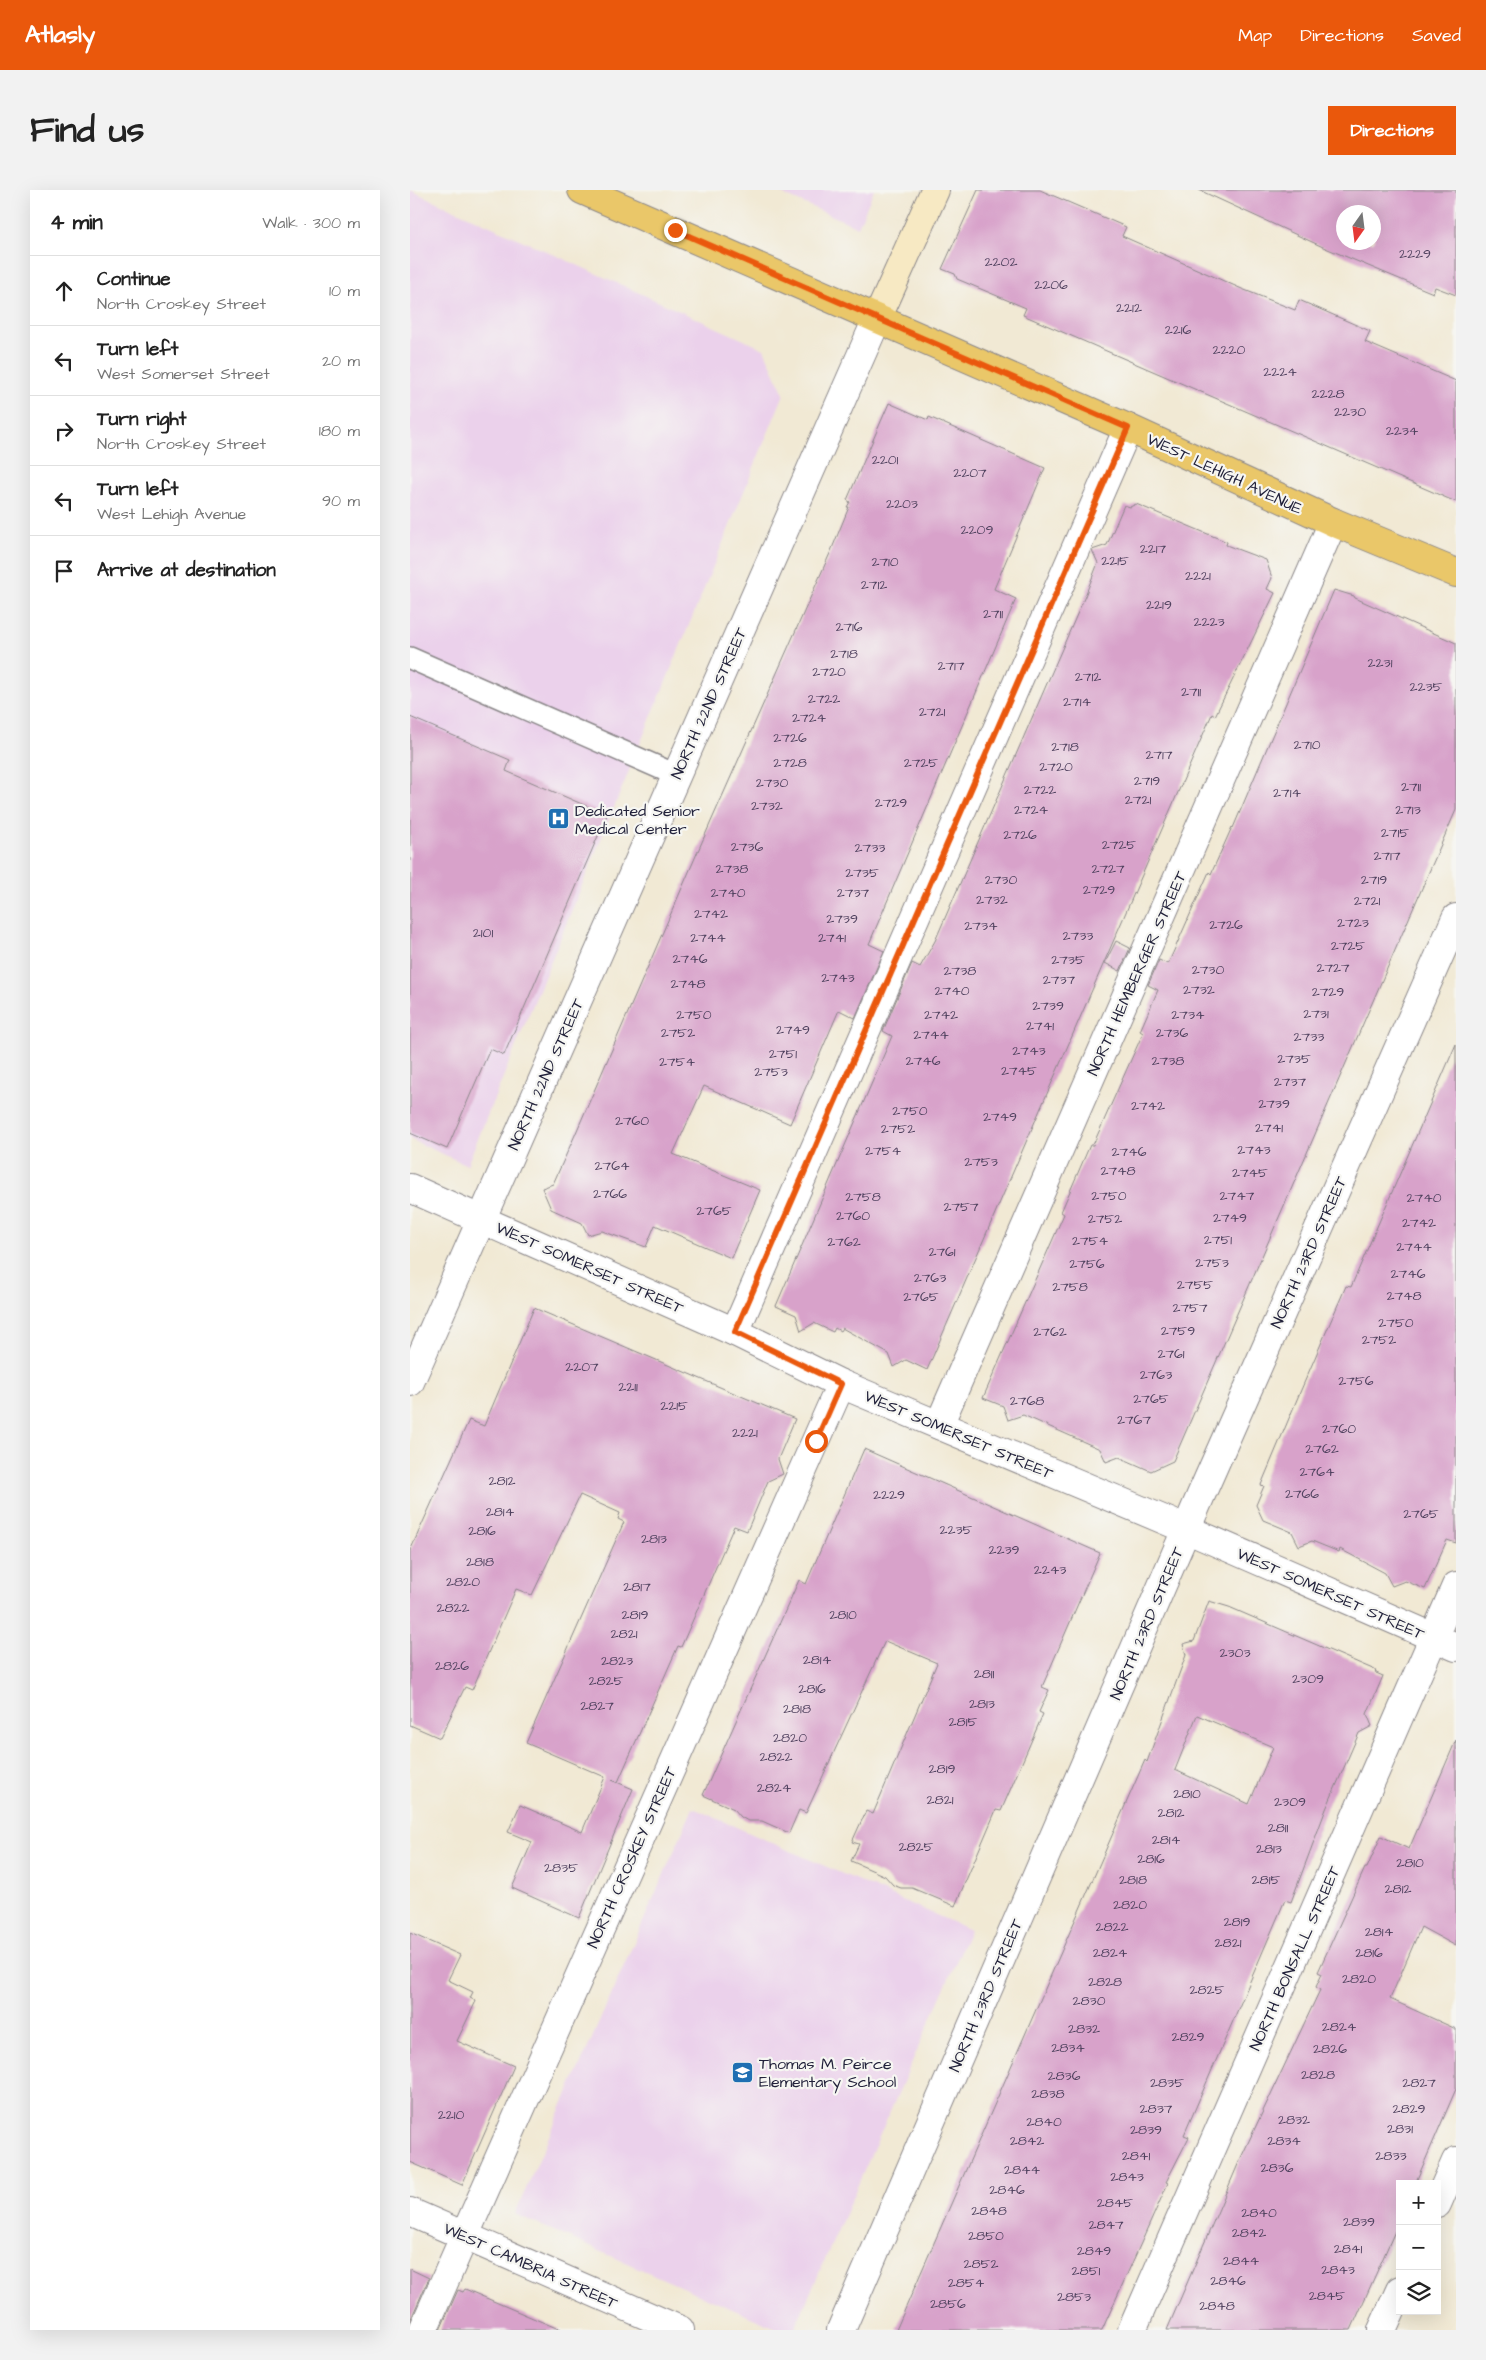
<!DOCTYPE html>
<meta charset="utf-8">
<style>
:root{--surface:#fff;--page:#f2f2f2;--text:#222;--muted:#767676;--line:#e0e0e0;--accent:#ea580c}
body{margin:0;font-family:"Architects Daughter",sans-serif;background:var(--page);color:var(--text)}
.controls{position:absolute;right:15px;bottom:15px;display:grid;overflow:hidden;border-radius:0px;box-shadow:0 5px 20px #0002}
.controls button{width:45px;height:45px;display:grid;place-items:center;padding:0;border:0;border-bottom:1px solid var(--line);background:var(--surface);color:var(--text);font:25px sans-serif}
.compass{position:absolute;left:926px;top:15px;width:45px;height:45px;border-radius:50%;background:var(--surface);box-shadow:0 5px 20px #0002;rotate:194deg}
.stop{position:absolute;width:15px;height:15px;margin:-11px;border:4px solid #ea580c;border-radius:50%;background:#fff}
.stop.end{background:#ea580c;border-color:#fff;box-shadow:0 1px 5px #0008}
.list{margin:0;padding:0;list-style:none}
h2{display:flex;justify-content:space-between;align-items:center;height:65px;margin:0;padding:0 20px;font-size:21px}
h2 small{font-size:16px;font-weight:400;color:var(--muted)}
.list li{display:grid;grid-template-columns:32px 1fr auto;gap:15px;align-items:center;box-sizing:border-box;height:70px;padding:0 20px;border-top:1px solid var(--line)}
.list b{display:block;font-size:19px;white-space:nowrap}
.list p{margin:0;font-size:16px;white-space:nowrap;color:var(--muted)}
.list em{font-size:16px;font-style:normal;color:var(--muted)}
.icon{flex:none;width:28px;height:28px;fill:none;stroke:currentColor;stroke-width:2;stroke-linecap:round;stroke-linejoin:round}
.map{position:relative;flex:none;width:1046px;height:2140px;overflow:hidden;border-radius:0px}
header{display:flex;align-items:center;gap:30px;box-sizing:border-box;height:70px;padding:0 25px;background:var(--accent);color:#fff}
header strong{font-size:24px}
nav{display:flex;gap:28px;margin-inline-start:auto;font-size:18px}
.intro{display:flex;align-items:center;justify-content:space-between;box-sizing:border-box;height:120px;padding:0 30px}
h1{margin:0;font-size:35px}
.button{padding:12px 22px;border-radius:0px;background:var(--accent);color:#fff;font-size:18px;font-weight:700}
main{display:flex;gap:30px;padding:0 30px}
aside{flex:1;background:var(--surface);border-radius:0px;box-shadow:0 5px 20px #0002}
.map>svg:first-child{display:block}
.built{fill:#ebd1eb}
.building{fill:#d8a2ca;fill-rule:evenodd}
.lines{fill:none;stroke-linecap:round;stroke-linejoin:round}
.lane-casing{stroke:#8a8688;stroke-width:24}
.street-casing{stroke:#8a8688;stroke-width:30}
.secondary-casing{stroke:#8a8688;stroke-width:30}
.primary-casing{stroke:#8a8688;stroke-width:30}
.lane{stroke:#fff;stroke-width:21}
.street{stroke:#fff;stroke-width:28}
.secondary{stroke:#f7e9c3;stroke-width:28}
.primary{stroke:#eac769;stroke-width:28}
.route{stroke:#ea580c;stroke-width:6}
.labels{text-anchor:middle;stroke-width:4.5;stroke-linejoin:round;paint-order:stroke}
.number-label{font-size:14px;fill:#50425f}
.street-label{font-size:16px;fill:#22223b;stroke:#f6f6f2}
.poi-label{font-size:16px;fill:#22223b;stroke:#f6f6f2;text-anchor:start}
</style>
<header>
<strong>Atlasly</strong>
<nav><a>Map</a><a>Directions</a><a>Saved</a></nav>
</header>
<div class="intro"><h1>Find us</h1><a class="button">Directions</a></div>
<main>
<aside>
<h2>4 min<small>Walk · 300 m</small></h2>
<ul class="list">
<li><svg class="icon" aria-label="ahead" viewBox="0 0 24 24"><path d="M12 20V5M6 11l6-6 6 6"/></svg><div><b>Continue</b><p>North Croskey Street</p></div><em>10 m</em></li>
<li><svg class="icon" aria-label="left" viewBox="0 0 24 24"><path d="M17 20v-9H6M10 6l-5 5 5 5"/></svg><div><b>Turn left</b><p>West Somerset Street</p></div><em>20 m</em></li>
<li><svg class="icon" aria-label="right" viewBox="0 0 24 24"><path d="M7 20v-9h11M14 6l5 5-5 5"/></svg><div><b>Turn right</b><p>North Croskey Street</p></div><em>180 m</em></li>
<li><svg class="icon" aria-label="left" viewBox="0 0 24 24"><path d="M17 20v-9H6M10 6l-5 5 5 5"/></svg><div><b>Turn left</b><p>West Lehigh Avenue</p></div><em>90 m</em></li>
<li><svg class="icon" aria-label="arrive" viewBox="0 0 24 24"><path d="M6 21V4h12l-3 4 3 4H6"/></svg><div><b>Arrive at destination</b></div></li>
</ul>
</aside>
<div class="map">
<svg width="1046" height="2140" viewBox="0 0 1046 2140">
<rect width="100%" height="100%" fill="#f6f6f2"/>
<filter id="ink" filterUnits="userSpaceOnUse"><feTurbulence type="fractalNoise" baseFrequency=".02" numOctaves="2"/><feDisplacementMap in="SourceGraphic" scale="10" xChannelSelector="R" yChannelSelector="G"/><feConvolveMatrix kernelMatrix="1 2 1 2 8 2 1 2 1" color-interpolation-filters="sRGB"/></filter>
<filter id="wash" filterUnits="userSpaceOnUse"><feTurbulence type="fractalNoise" baseFrequency=".0096" numOctaves="4" result="noise"/><feDisplacementMap in="SourceGraphic" scale="20" xChannelSelector="R" yChannelSelector="G"/><feGaussianBlur stdDeviation="1.12" result="paint"/><feColorMatrix in="noise" values="0 0 0 0 0 0 0 0 0 0 0 0 0 0 0 0 0 1.4 0 .05"/><feComposite in="paint" operator="in"/></filter>
<g filter="url(#wash)">
<rect width="100%" height="100%" fill="#f1e9d4"/>
<g class="built">
<polygon points="0,0 354,159 374,204 57,975 0,949"/>
<polygon points="363,0 464,0 448,37"/>
<polygon points="283,1618 560,1740 384,2140 370,2140 105,2024"/>
</g>
<g id="blocks">
<g class="building">
<polygon points="568,0 630,0 716,37 712,46 832,99 885,120 889,110 960,141 955,152 1046,191 1046,312 613,125 616,118 547,89 545,84 532,79"/>
<path d="M789,0H1046V105L1025,97L1023,103L913,57ZM934,22H964V52H934Z"/>
<polygon points="479,213 518,230 519,227 635,278 584,399 606,409 459,754 474,761 445,828 429,820 380,934 294,896 263,964 350,1000 321,1068 245,1035 236,1057 192,1041 178,1045 172,1033 141,1019 132,998 143,994 165,945 288,661 421,361 439,317 437,317 440,312 437,310"/>
<polygon points="726,314 817,352 816,355 856,370 862,388 857,399 865,403 805,526 802,524 517,1180 496,1170 484,1177 479,1164 432,1138 430,1141 425,1138 423,1142 404,1133 391,1141 386,1125 366,1116 482,846 473,841 502,773 510,777 525,751 675,406 688,373 682,360 697,355 714,315 720,317"/>
<polygon points="924,400 944,406 945,408 1046,453 1046,620 763,1271 741,1281 709,1267 696,1272 690,1259 613,1225 598,1230 593,1216 573,1208 654,1024 651,1022 680,955 683,955 733,843 730,841 748,800 738,795 749,770 758,774 799,682 801,684 822,637 823,638"/>
<polygon points="0,527 100,570 96,581 197,625 94,865 80,859 37,959 0,943"/>
<polygon points="706,751 720,758 710,781 695,773"/>
<polygon points="1046,854 1046,1353 1037,1350 1015,1399 995,1391 982,1396 975,1383 930,1359 929,1362 902,1351 889,1356 882,1342 853,1330 846,1315 854,1296 851,1295 888,1207 936,1096 941,1097"/>
<polygon points="124,1118 385,1229 368,1269 373,1284 358,1291 337,1341 324,1336 271,1457 268,1456 208,1592 202,1590 223,1599 169,1728 102,1698 122,1652 98,1642 110,1615 172,1642 195,1587 116,1553 214,1332 208,1329 210,1323 170,1305 122,1405 106,1399 62,1500 55,1497 30,1548 0,1535 0,1361 59,1230 74,1236"/>
<polygon points="454,1259 690,1363 632,1497 639,1500 629,1522 633,1524 591,1621 586,1620 545,1716 502,1698 491,1698 483,1695 475,1686 441,1671 449,1654 442,1652 456,1621 463,1624 527,1473 475,1451 396,1623 389,1620 379,1643 352,1631 338,1631 331,1627 324,1619 293,1605 389,1390 396,1394"/>
<path d="M799,1411L819,1417L965,1480L966,1483L973,1486L957,1524L962,1536L949,1543L916,1619L881,1712L875,1710L774,1945L779,1947L756,1992L758,1993L692,2140H486L735,1570L737,1572L776,1465L773,1454L784,1451ZM787,1525L863,1557L839,1614L765,1580Z"/>
<polygon points="1046,1550 1046,1756 1011,1737 980,1809 1046,1839 1046,1899 1005,1994 990,1994 990,2030 941,2140 757,2140 829,1972 910,1800 906,1797 912,1784 908,1782 955,1678 957,1678 971,1646 999,1659"/>
<polygon points="0,1743 50,1765 38,1790 63,1802 60,1808 66,1811 47,1851 104,1876 52,1995 0,1972"/>
<polygon points="0,2079 19,2088 0,2131"/>
<polygon points="55,2099 151,2140 30,2140 48,2100 53,2102"/>
</g>
</g>
</g>
<g filter="url(#ink)">
<use href="#blocks" fill-opacity="0" stroke="#8a8688" stroke-width="1"/>
<g class="lines">
<defs>
<polyline id="lane" points="0,468 266,585"/>
<g id="street">
<polyline points="0,998 325,1142 431,1194 776,1339 1046,1457"/>
<polyline points="325,1142 718,238"/>
<polyline points="0,1192 467,129"/>
<polyline points="529,1235 923,332"/>
<polyline points="1027,2014 1046,1971"/>
<polyline points="0,2022 270,2140"/>
<polyline points="13,2140 431,1194"/>
<polyline points="431,2140 791,1305 1046,728"/>
<polyline points="722,2140 1046,1396"/>
<polyline points="972,2140 990,2100"/>
</g>
<polyline id="secondary" points="467,129 525,0"/>
<polyline id="primary" points="172,0 718,238 923,332 1046,383"/>
</defs>
<use href="#lane" class="lane-casing"/>
<use href="#street" class="street-casing"/>
<use href="#secondary" class="secondary-casing"/>
<use href="#primary" class="primary-casing"/>
<use href="#lane" class="lane"/>
<use href="#street" class="street"/>
<use href="#secondary" class="secondary"/>
<use href="#primary" class="primary"/>
</g>
</g>
<g class="lines" filter="url(#ink)">
<polyline class="route" points="265,40 718,238 325,1142 431,1194 406,1251"/>
</g>
<defs>
<symbol id="hospital-square" viewBox="-11 -11 22 22"><rect x="-9" y="-9" width="18" height="18" rx="4" fill="#1f6fb2" stroke="#f6f6f2"/><path d="M-5-5h3v3.5h4V-5h3V5h-3V1.5h-4V5h-3Z" fill="#fff"/></symbol>
<symbol id="school-square" viewBox="-11 -11 22 22"><rect x="-9" y="-9" width="18" height="18" rx="4" fill="#1f6fb2" stroke="#f6f6f2"/><path d="M0-5L7-2L0 1L-7-2ZM-4 1L0 2.5L4 1V4Q0 6-4 4Z" fill="#fff"/></symbol>
</defs>
<g fill-rule="evenodd">
<use href="#hospital-square" x="136" y="616" width="25" height="25"/>
<use href="#school-square" x="320" y="1870" width="25" height="25"/>
</g>
<g class="labels">
<g class="number-label">
<text x="1005" y="68">2229</text>
<text x="591" y="76">2202</text>
<text x="641" y="99">2206</text>
<text x="719" y="122">2212</text>
<text x="768" y="144">2216</text>
<text x="819" y="164">2220</text>
<text x="870" y="186">2224</text>
<text x="918" y="208">2228</text>
<text x="940" y="226">2230</text>
<text x="992" y="245">2234</text>
<text x="475" y="274">2201</text>
<text x="560" y="287">2207</text>
<text x="492" y="318">2203</text>
<text x="567" y="344">2209</text>
<text x="743" y="363">2217</text>
<text x="705" y="375">2215</text>
<text x="475" y="376">2710</text>
<text x="788" y="390">2221</text>
<text x="464" y="399">2712</text>
<text x="749" y="419">2219</text>
<text x="583" y="428">2711</text>
<text x="799" y="436">2223</text>
<text x="439" y="441">2716</text>
<text x="434" y="468">2718</text>
<text x="970" y="477">2231</text>
<text x="541" y="480">2717</text>
<text x="419" y="486">2720</text>
<text x="678" y="491">2712</text>
<text x="1016" y="501">2235</text>
<text x="781" y="506">2711</text>
<text x="414" y="513">2722</text>
<text x="667" y="516">2714</text>
<text x="522" y="526">2721</text>
<text x="399" y="532">2724</text>
<text x="380" y="552">2726</text>
<text x="897" y="559">2710</text>
<text x="655" y="561">2718</text>
<text x="749" y="569">2717</text>
<text x="380" y="577">2728</text>
<text x="511" y="577">2725</text>
<text x="646" y="581">2720</text>
<text x="737" y="595">2719</text>
<text x="362" y="597">2730</text>
<text x="1001" y="601">2711</text>
<text x="630" y="604">2722</text>
<text x="877" y="607">2714</text>
<text x="728" y="614">2721</text>
<text x="481" y="617">2729</text>
<text x="357" y="620">2732</text>
<text x="621" y="624">2724</text>
<text x="998" y="624">2713</text>
<text x="985" y="647">2715</text>
<text x="610" y="649">2726</text>
<text x="709" y="659">2725</text>
<text x="337" y="661">2736</text>
<text x="460" y="662">2733</text>
<text x="977" y="670">2717</text>
<text x="322" y="683">2738</text>
<text x="698" y="683">2727</text>
<text x="452" y="687">2735</text>
<text x="591" y="694">2730</text>
<text x="964" y="694">2719</text>
<text x="689" y="704">2729</text>
<text x="318" y="707">2740</text>
<text x="443" y="707">2737</text>
<text x="582" y="714">2732</text>
<text x="957" y="715">2721</text>
<text x="301" y="728">2742</text>
<text x="432" y="733">2739</text>
<text x="943" y="737">2723</text>
<text x="816" y="739">2726</text>
<text x="571" y="740">2734</text>
<text x="73" y="747">2101</text>
<text x="668" y="750">2733</text>
<text x="298" y="752">2744</text>
<text x="422" y="752">2741</text>
<text x="938" y="760">2725</text>
<text x="280" y="773">2746</text>
<text x="658" y="774">2735</text>
<text x="923" y="782">2727</text>
<text x="798" y="784">2730</text>
<text x="550" y="785">2738</text>
<text x="428" y="792">2743</text>
<text x="649" y="794">2737</text>
<text x="278" y="798">2748</text>
<text x="789" y="804">2732</text>
<text x="542" y="805">2740</text>
<text x="918" y="806">2729</text>
<text x="638" y="820">2739</text>
<text x="906" y="828">2731</text>
<text x="284" y="829">2750</text>
<text x="531" y="829">2742</text>
<text x="778" y="829">2734</text>
<text x="630" y="840">2741</text>
<text x="383" y="844">2749</text>
<text x="268" y="847">2752</text>
<text x="762" y="847">2736</text>
<text x="521" y="849">2744</text>
<text x="899" y="851">2733</text>
<text x="619" y="865">2743</text>
<text x="373" y="868">2751</text>
<text x="884" y="873">2735</text>
<text x="513" y="875">2746</text>
<text x="758" y="875">2738</text>
<text x="267" y="876">2754</text>
<text x="609" y="885">2745</text>
<text x="361" y="886">2753</text>
<text x="880" y="896">2737</text>
<text x="864" y="918">2739</text>
<text x="738" y="920">2742</text>
<text x="500" y="925">2750</text>
<text x="590" y="931">2749</text>
<text x="222" y="935">2760</text>
<text x="859" y="942">2741</text>
<text x="488" y="943">2752</text>
<text x="844" y="964">2743</text>
<text x="473" y="965">2754</text>
<text x="719" y="966">2746</text>
<text x="571" y="976">2753</text>
<text x="202" y="980">2764</text>
<text x="708" y="985">2748</text>
<text x="840" y="987">2745</text>
<text x="200" y="1008">2766</text>
<text x="699" y="1010">2750</text>
<text x="827" y="1010">2747</text>
<text x="453" y="1011">2758</text>
<text x="1014" y="1012">2740</text>
<text x="551" y="1021">2757</text>
<text x="304" y="1025">2765</text>
<text x="443" y="1030">2760</text>
<text x="820" y="1032">2749</text>
<text x="695" y="1033">2752</text>
<text x="1009" y="1037">2742</text>
<text x="808" y="1054">2751</text>
<text x="680" y="1055">2754</text>
<text x="434" y="1056">2762</text>
<text x="1004" y="1061">2744</text>
<text x="532" y="1066">2761</text>
<text x="802" y="1077">2753</text>
<text x="677" y="1078">2756</text>
<text x="998" y="1088">2746</text>
<text x="520" y="1092">2763</text>
<text x="785" y="1099">2755</text>
<text x="660" y="1101">2758</text>
<text x="994" y="1110">2748</text>
<text x="511" y="1111">2765</text>
<text x="780" y="1122">2757</text>
<text x="986" y="1137">2750</text>
<text x="768" y="1145">2759</text>
<text x="640" y="1146">2762</text>
<text x="969" y="1154">2752</text>
<text x="761" y="1168">2761</text>
<text x="172" y="1181">2207</text>
<text x="746" y="1189">2763</text>
<text x="946" y="1195">2756</text>
<text x="218" y="1201">2211</text>
<text x="741" y="1213">2765</text>
<text x="617" y="1215">2768</text>
<text x="264" y="1220">2215</text>
<text x="724" y="1234">2767</text>
<text x="929" y="1243">2760</text>
<text x="335" y="1247">2221</text>
<text x="912" y="1263">2762</text>
<text x="907" y="1286">2764</text>
<text x="92" y="1295">2812</text>
<text x="892" y="1308">2766</text>
<text x="479" y="1309">2229</text>
<text x="90" y="1326">2814</text>
<text x="1011" y="1328">2765</text>
<text x="546" y="1344">2235</text>
<text x="72" y="1345">2816</text>
<text x="244" y="1353">2813</text>
<text x="594" y="1364">2239</text>
<text x="70" y="1376">2818</text>
<text x="640" y="1384">2243</text>
<text x="53" y="1396">2820</text>
<text x="227" y="1401">2817</text>
<text x="43" y="1422">2822</text>
<text x="225" y="1429">2819</text>
<text x="433" y="1429">2810</text>
<text x="214" y="1448">2821</text>
<text x="825" y="1467">2303</text>
<text x="407" y="1474">2814</text>
<text x="207" y="1475">2823</text>
<text x="42" y="1480">2826</text>
<text x="574" y="1488">2811</text>
<text x="898" y="1493">2309</text>
<text x="196" y="1495">2825</text>
<text x="402" y="1503">2816</text>
<text x="572" y="1518">2813</text>
<text x="187" y="1520">2827</text>
<text x="387" y="1523">2818</text>
<text x="553" y="1536">2815</text>
<text x="380" y="1552">2820</text>
<text x="366" y="1571">2822</text>
<text x="532" y="1583">2819</text>
<text x="364" y="1602">2824</text>
<text x="777" y="1608">2810</text>
<text x="530" y="1614">2821</text>
<text x="880" y="1616">2309</text>
<text x="761" y="1627">2812</text>
<text x="868" y="1642">2811</text>
<text x="756" y="1654">2814</text>
<text x="506" y="1661">2825</text>
<text x="859" y="1663">2813</text>
<text x="741" y="1673">2816</text>
<text x="1000" y="1677">2810</text>
<text x="151" y="1682">2835</text>
<text x="723" y="1694">2818</text>
<text x="856" y="1694">2815</text>
<text x="988" y="1703">2812</text>
<text x="720" y="1719">2820</text>
<text x="827" y="1736">2819</text>
<text x="702" y="1741">2822</text>
<text x="969" y="1746">2814</text>
<text x="818" y="1757">2821</text>
<text x="700" y="1767">2824</text>
<text x="959" y="1767">2816</text>
<text x="949" y="1793">2820</text>
<text x="695" y="1796">2828</text>
<text x="797" y="1804">2825</text>
<text x="679" y="1815">2830</text>
<text x="929" y="1841">2824</text>
<text x="674" y="1843">2832</text>
<text x="778" y="1851">2829</text>
<text x="658" y="1862">2834</text>
<text x="920" y="1863">2826</text>
<text x="908" y="1889">2828</text>
<text x="654" y="1890">2836</text>
<text x="757" y="1897">2835</text>
<text x="1009" y="1897">2827</text>
<text x="638" y="1908">2838</text>
<text x="746" y="1923">2837</text>
<text x="999" y="1923">2829</text>
<text x="41" y="1929">2210</text>
<text x="884" y="1934">2832</text>
<text x="634" y="1936">2840</text>
<text x="990" y="1943">2831</text>
<text x="736" y="1944">2839</text>
<text x="617" y="1955">2842</text>
<text x="874" y="1955">2834</text>
<text x="726" y="1970">2841</text>
<text x="981" y="1970">2833</text>
<text x="867" y="1982">2836</text>
<text x="612" y="1984">2844</text>
<text x="717" y="1991">2843</text>
<text x="597" y="2004">2846</text>
<text x="705" y="2017">2845</text>
<text x="579" y="2025">2848</text>
<text x="849" y="2027">2840</text>
<text x="949" y="2036">2839</text>
<text x="696" y="2039">2847</text>
<text x="839" y="2047">2842</text>
<text x="576" y="2050">2850</text>
<text x="938" y="2063">2841</text>
<text x="684" y="2065">2849</text>
<text x="831" y="2075">2844</text>
<text x="571" y="2078">2852</text>
<text x="928" y="2084">2843</text>
<text x="676" y="2085">2851</text>
<text x="818" y="2095">2846</text>
<text x="556" y="2097">2854</text>
<text x="917" y="2110">2845</text>
<text x="664" y="2111">2853</text>
<text x="538" y="2118">2856</text>
<text x="807" y="2120">2848</text>
</g>
<g class="street-label">
<text transform="translate(815 283) rotate(25)" y="6">WEST LEHIGH AVENUE</text>
<text transform="translate(298 513) rotate(-66)" y="6">NORTH 22ND STREET</text>
<text transform="translate(726 783) rotate(-66)" y="6">NORTH HEMBERGER STREET</text>
<text transform="translate(135 884) rotate(-66)" y="6">NORTH 22ND STREET</text>
<text transform="translate(898 1062) rotate(-66)" y="6">NORTH 23RD STREET</text>
<text transform="translate(180 1077) rotate(24)" y="6">WEST SOMERSET STREET</text>
<text transform="translate(549 1244) rotate(23)" y="6">WEST SOMERSET STREET</text>
<text transform="translate(921 1403) rotate(24)" y="6">WEST SOMERSET STREET</text>
<text transform="translate(736 1433) rotate(-67)" y="6">NORTH 23RD STREET</text>
<text transform="translate(221 1667) rotate(-66)" y="6">NORTH CROSKEY STREET</text>
<text transform="translate(884 1768) rotate(-66)" y="6">NORTH BONSALL STREET</text>
<text transform="translate(575 1805) rotate(-67)" y="6">NORTH 23RD STREET</text>
<text transform="translate(121 2075) rotate(24)" y="6">WEST CAMBRIA STREET</text>
</g>
<g class="poi-label">
<text x="165" y="626">Dedicated Senior<tspan x="165" dy="18">Medical Center</tspan></text>
<text x="349" y="1879">Thomas M. Peirce<tspan x="349" dy="18">Elementary School</tspan></text>
</g>
</g>
</svg>
<div class="controls">
<button>+</button>
<button>−</button>
<button><svg class="icon" aria-label="layers" viewBox="0 0 24 24"><path d="M12 4l9 5-9 5-9-5zM3 14l9 5 9-5"/></svg></button>
</div>
<svg class="compass" viewBox="-18 -18 36 36"><path d="M0-13l5 13h-10z" fill="#e53935"/><path d="M0 13l5-13h-10z" fill="#767676"/></svg>
<div class="stop" style="left:406px;top:1251px"></div>
<div class="stop end" style="left:265px;top:40px"></div>
</div>
</main>
